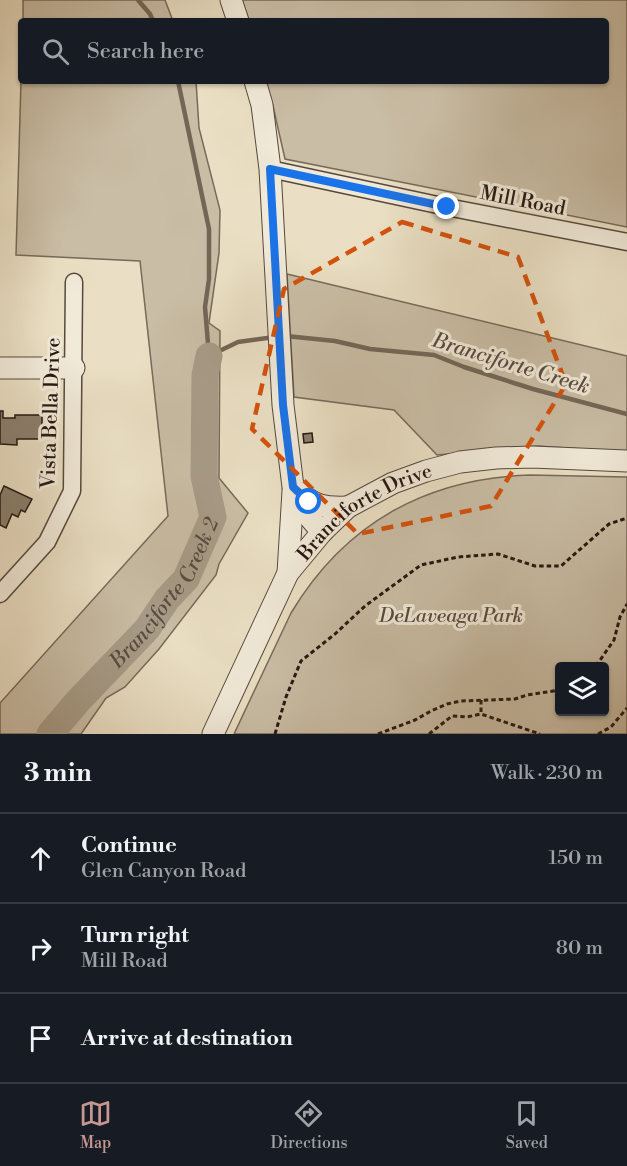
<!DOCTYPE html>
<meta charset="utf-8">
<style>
:root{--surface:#171b24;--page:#242831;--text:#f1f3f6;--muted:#9ea1a6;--line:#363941;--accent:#c59692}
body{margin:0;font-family:"Libre Bodoni",serif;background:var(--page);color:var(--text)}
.controls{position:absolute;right:18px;bottom:18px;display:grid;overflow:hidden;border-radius:6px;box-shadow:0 2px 4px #0004}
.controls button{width:54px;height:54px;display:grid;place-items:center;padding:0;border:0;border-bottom:2px solid var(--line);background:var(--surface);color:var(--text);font:30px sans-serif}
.stop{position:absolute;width:18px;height:18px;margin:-14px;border:4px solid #1a73e8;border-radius:50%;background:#fff}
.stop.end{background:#1a73e8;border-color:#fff;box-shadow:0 2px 6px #0008}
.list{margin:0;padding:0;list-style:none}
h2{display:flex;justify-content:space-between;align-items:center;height:78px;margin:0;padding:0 24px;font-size:26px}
h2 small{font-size:20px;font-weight:400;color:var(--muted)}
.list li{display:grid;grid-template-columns:39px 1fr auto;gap:18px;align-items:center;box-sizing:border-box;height:90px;padding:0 24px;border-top:2px solid var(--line)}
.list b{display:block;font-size:22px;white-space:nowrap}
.list p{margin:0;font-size:20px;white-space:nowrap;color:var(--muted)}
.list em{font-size:20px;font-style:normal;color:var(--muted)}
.icon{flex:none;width:33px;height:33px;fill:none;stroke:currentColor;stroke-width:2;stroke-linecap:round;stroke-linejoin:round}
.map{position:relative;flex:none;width:627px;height:734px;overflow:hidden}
.search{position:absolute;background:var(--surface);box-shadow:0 2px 4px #0004;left:18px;right:18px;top:18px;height:66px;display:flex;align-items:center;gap:15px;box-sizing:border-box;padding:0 21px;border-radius:6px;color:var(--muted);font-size:22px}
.sheet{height:348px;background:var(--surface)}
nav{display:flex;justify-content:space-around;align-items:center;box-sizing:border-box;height:84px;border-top:2px solid var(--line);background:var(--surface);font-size:16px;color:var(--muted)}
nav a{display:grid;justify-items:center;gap:3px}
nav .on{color:var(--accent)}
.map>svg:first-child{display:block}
.green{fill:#c9bda5;stroke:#776a5a;stroke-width:1.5;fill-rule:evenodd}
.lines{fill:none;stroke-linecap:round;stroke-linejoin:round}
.stream{stroke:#736657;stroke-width:4.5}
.river{stroke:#a79b87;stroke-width:27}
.building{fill:#8b7f6e;stroke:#251710;stroke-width:1.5}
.minor-casing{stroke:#56493d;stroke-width:19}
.tertiary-casing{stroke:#56493d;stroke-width:23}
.path{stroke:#251710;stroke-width:3;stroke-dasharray:4.5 3;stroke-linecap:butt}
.minor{stroke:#f1ead9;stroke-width:16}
.tertiary{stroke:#f1ead9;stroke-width:21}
.route{stroke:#1a73e8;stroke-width:8}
.marked{fill:none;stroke:#d4520c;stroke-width:4.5;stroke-dasharray:12 8;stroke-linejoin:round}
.labels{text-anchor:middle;stroke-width:6;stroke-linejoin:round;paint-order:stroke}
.street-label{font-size:20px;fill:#251710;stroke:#f1ead9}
.park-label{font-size:20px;font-style:italic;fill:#56493d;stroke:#f1ead9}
.water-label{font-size:21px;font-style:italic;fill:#594c40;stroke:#f1ead9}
</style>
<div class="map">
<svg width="627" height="734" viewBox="0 0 627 734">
<rect width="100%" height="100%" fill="#eadfc4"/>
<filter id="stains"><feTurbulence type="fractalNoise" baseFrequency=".00333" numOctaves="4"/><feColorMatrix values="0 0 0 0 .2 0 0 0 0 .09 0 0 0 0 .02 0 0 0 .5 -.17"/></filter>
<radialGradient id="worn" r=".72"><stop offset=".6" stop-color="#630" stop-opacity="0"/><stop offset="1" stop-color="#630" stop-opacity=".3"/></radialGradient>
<g class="green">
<polygon points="23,0 165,0 173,21 23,21"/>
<polygon points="238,0 627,0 627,227 285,159 273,106 265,81 606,81 606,21 245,21"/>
<polygon points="21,81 196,81 199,128 220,210 219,253 209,323 220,331 219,478 248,513 219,564 216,575 159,649 125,687 106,698 81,734 0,734 0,703 168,516 140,261 16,255"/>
<polygon points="287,274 627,356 627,452 538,446 437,455 394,410 294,397"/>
<path d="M530,475L627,477V734H234L291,613C345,523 427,478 530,475ZM560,666H604V712H560Z"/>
</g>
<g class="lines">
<g class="stream">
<polyline points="138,0 150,14 153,21"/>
<polyline points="178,81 209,229 209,279 205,307 209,356 238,342 275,337"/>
<polyline points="286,336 335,341 370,349 434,355 464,367 533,389 627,414"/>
</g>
<path class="river" id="s1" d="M50,734L78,701L147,629L167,599L186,579L213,517L204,476L205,375L209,356"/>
</g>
<g class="building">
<polygon points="0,411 3,411 3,418 15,418 15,415 42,415 42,439 17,439 17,445 0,444"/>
<polygon points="312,433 313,442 304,443 303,434"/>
<polygon points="4,486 32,499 25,512 21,510 18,517 12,514 6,528 0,525 0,495"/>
</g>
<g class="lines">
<defs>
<g id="minor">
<polyline points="270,169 447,207 627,242"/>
<polyline points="0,594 47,542 72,491 74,282"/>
</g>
<g id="tertiary">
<polyline points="231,0 238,21"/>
<polyline points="255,81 262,105 270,169 283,405 293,487 304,511 322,532"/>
<polyline points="0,368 74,368"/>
<path d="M296,489C314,506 323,508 348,507"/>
<polyline points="288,573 293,491"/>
<path id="s2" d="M213,734L288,573L322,532L348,507L393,483L426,471L460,462L496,458L532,457L627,461"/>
</g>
</defs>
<use href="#minor" class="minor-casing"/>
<use href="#tertiary" class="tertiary-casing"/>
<g class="path">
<polyline points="596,666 614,640 620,617 627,604"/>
<polyline points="481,700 481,714"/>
<polyline points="275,734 286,697 301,661 335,634 365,606 421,565 458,557 498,554 535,566 561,566 609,524 627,518"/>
<polyline points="378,734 415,720 431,711 447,704 461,701 515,699 527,695 560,690"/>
<polyline points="429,734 452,716 467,717 481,714 540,734"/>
<polyline points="598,734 611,727 627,708"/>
</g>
<use href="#minor" class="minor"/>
<use href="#tertiary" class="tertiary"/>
</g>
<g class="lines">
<polyline class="route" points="309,502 293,487 283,405 270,169 447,207"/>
</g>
<path class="marked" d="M402,222L518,257L566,384L491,506L358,534L252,429L284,289Z"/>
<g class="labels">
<g class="street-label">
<text transform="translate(523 200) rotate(11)" y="7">Mill Road</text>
<text transform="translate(50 413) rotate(-88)" y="7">Vista Bella Drive</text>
<text dy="7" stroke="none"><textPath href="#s2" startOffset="278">Branciforte Drive</textPath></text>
</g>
<g class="park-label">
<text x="451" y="622">DeLaveaga Park</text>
</g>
<g class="water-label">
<text transform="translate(511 363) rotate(17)" y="7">Branciforte Creek</text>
<text dy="7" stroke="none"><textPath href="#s1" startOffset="183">Branciforte Creek 2</textPath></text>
</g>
</g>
<rect width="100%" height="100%" filter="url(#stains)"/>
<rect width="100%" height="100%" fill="url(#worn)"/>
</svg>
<div class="controls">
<button><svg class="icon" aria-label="layers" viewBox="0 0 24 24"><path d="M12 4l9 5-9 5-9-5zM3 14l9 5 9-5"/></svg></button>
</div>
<div class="stop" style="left:309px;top:502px"></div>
<div class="stop end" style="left:447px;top:207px"></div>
<div class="search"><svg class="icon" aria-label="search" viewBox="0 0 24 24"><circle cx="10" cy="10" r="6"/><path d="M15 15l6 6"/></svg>Search here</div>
</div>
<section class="sheet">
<h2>3 min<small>Walk · 230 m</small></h2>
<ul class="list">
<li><svg class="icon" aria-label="ahead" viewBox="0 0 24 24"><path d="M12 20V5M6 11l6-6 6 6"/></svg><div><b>Continue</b><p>Glen Canyon Road</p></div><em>150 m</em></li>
<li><svg class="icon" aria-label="right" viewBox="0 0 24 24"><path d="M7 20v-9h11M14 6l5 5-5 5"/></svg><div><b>Turn right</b><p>Mill Road</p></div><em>80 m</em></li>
<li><svg class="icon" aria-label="arrive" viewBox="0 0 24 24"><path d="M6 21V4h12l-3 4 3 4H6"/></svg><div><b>Arrive at destination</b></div></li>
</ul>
</section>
<nav>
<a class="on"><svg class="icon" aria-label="map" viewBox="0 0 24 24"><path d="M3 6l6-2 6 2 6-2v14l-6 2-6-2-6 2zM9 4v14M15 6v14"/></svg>Map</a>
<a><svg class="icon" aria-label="directions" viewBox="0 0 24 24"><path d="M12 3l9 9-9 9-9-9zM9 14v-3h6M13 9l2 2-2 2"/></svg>Directions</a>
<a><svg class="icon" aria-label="saved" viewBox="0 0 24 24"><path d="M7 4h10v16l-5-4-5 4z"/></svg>Saved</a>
</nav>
